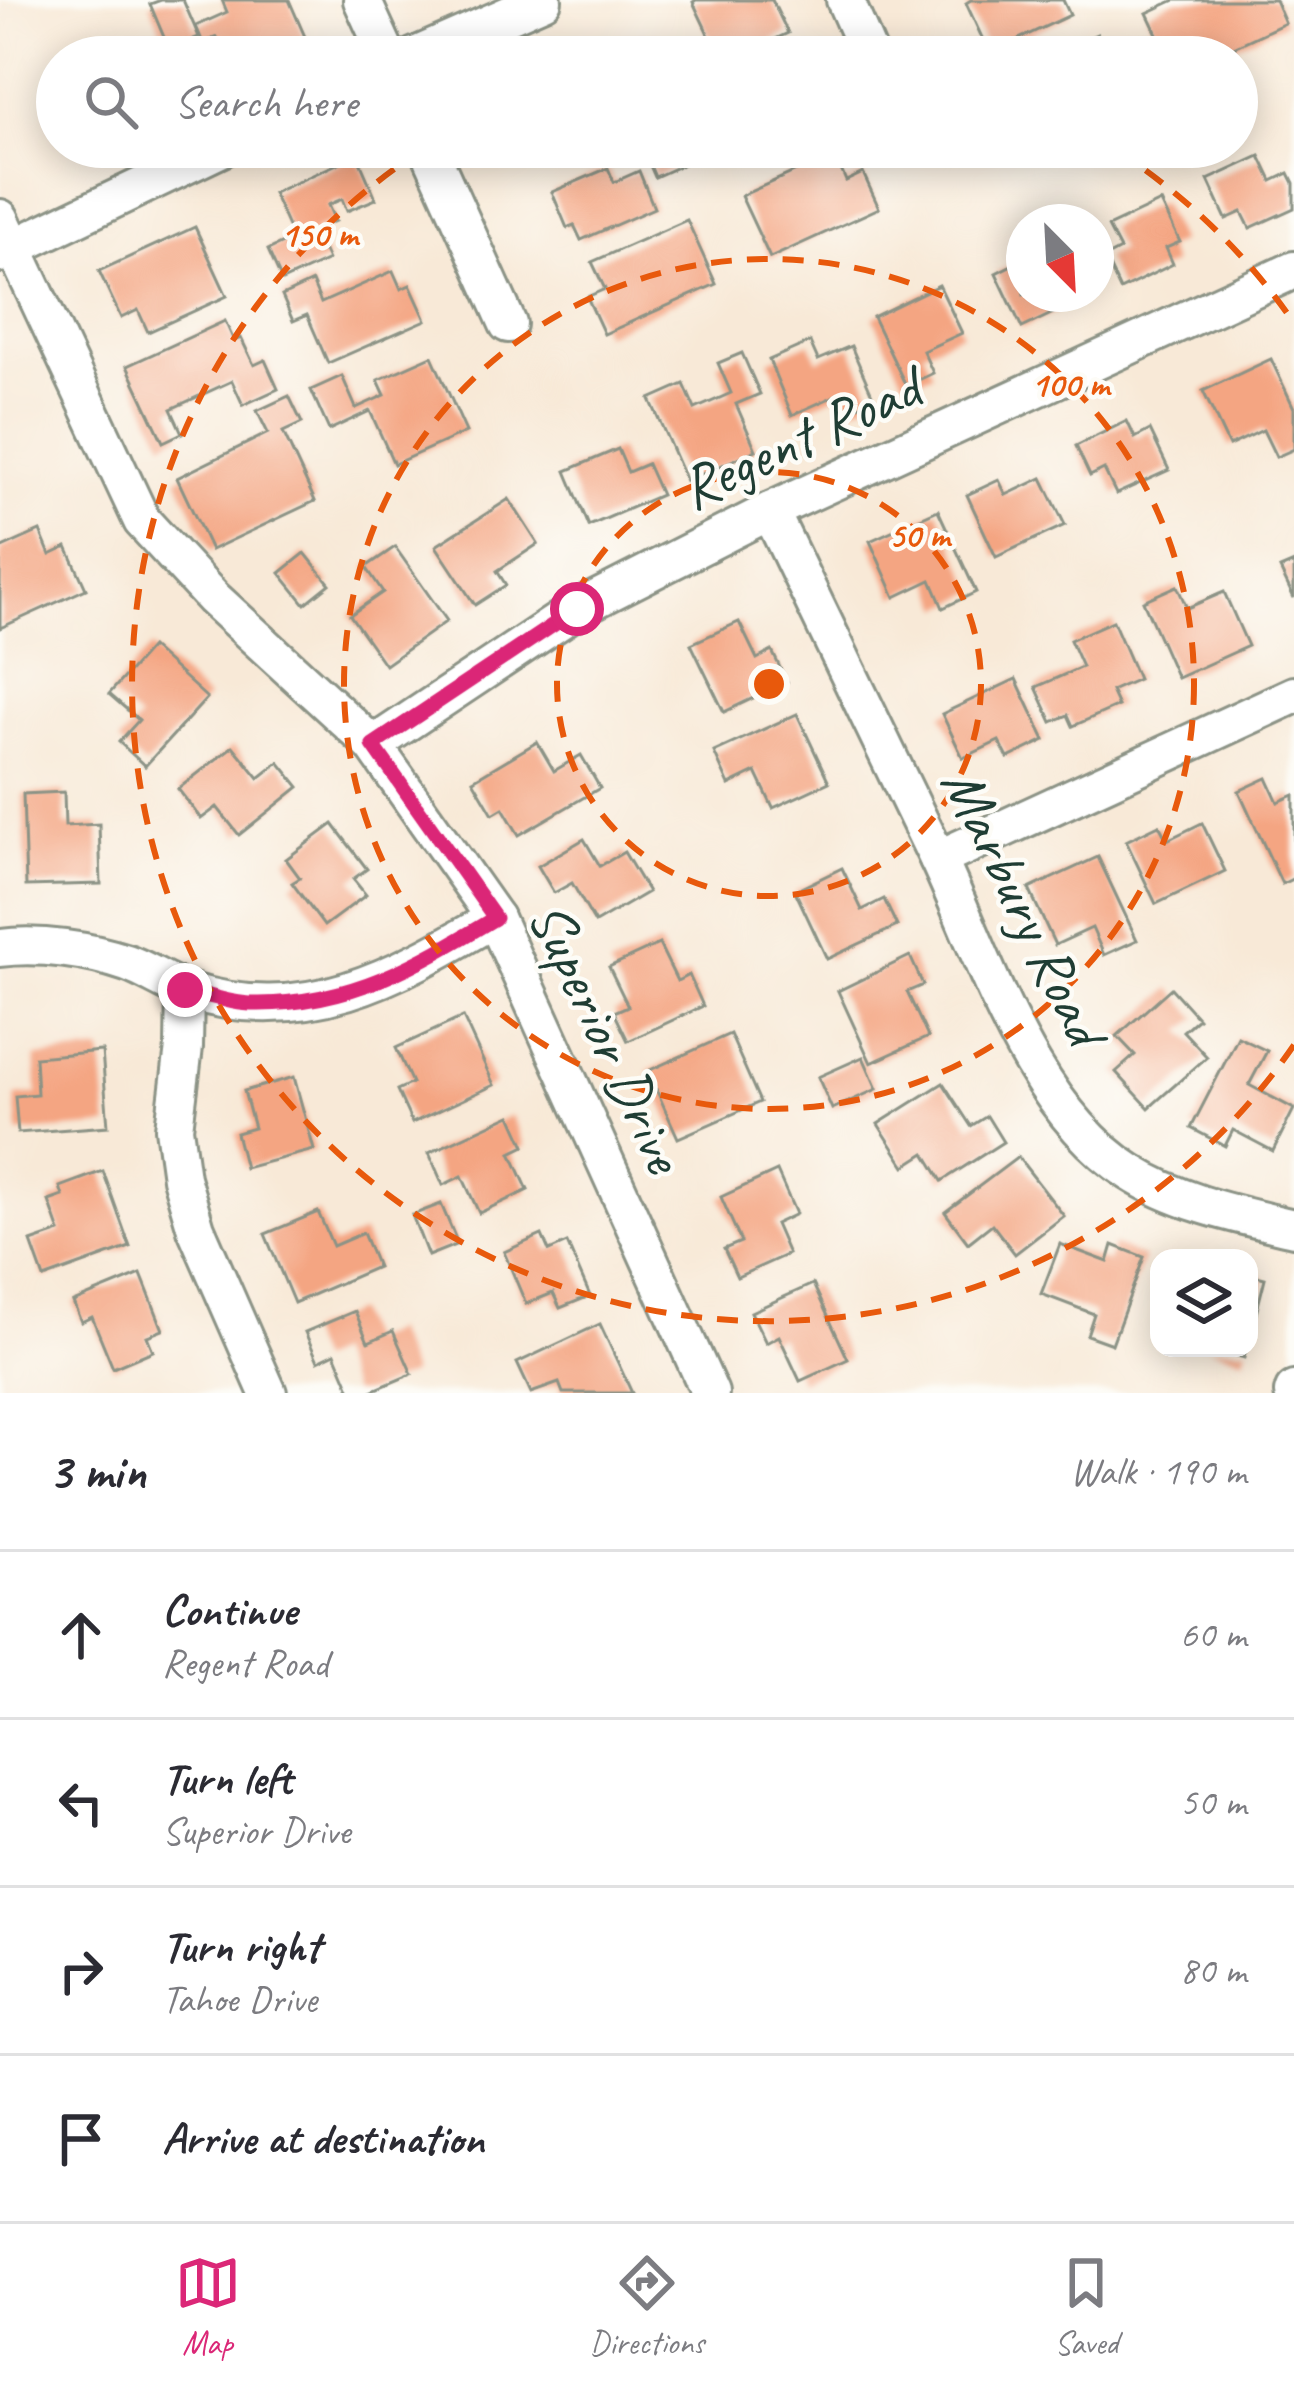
<!DOCTYPE html>
<meta charset="utf-8">
<style>
:root{--surface:#fff;--page:#f7f7f7;--text:#2b2b33;--muted:#7c7c81;--line:#e1e1e2;--accent:#db2777}
body{margin:0;font-family:Caveat,sans-serif;background:var(--page);color:var(--text)}
.controls{position:absolute;right:36px;bottom:36px;display:grid;overflow:hidden;border-radius:24px;box-shadow:0 6px 30px #0003}
.controls button{width:108px;height:108px;display:grid;place-items:center;padding:0;border:0;border-bottom:3px solid var(--line);background:var(--surface);color:var(--text);font:60px sans-serif}
.compass{position:absolute;left:1006px;top:204px;width:108px;height:108px;border-radius:50%;background:var(--surface);box-shadow:0 6px 30px #0003;rotate:156deg}
.stop{position:absolute;width:36px;height:36px;margin:-27px;border:9px solid #db2777;border-radius:50%;background:#fff}
.stop.end{background:#db2777;border-color:#fff;box-shadow:0 3px 12px #0008}
.list{margin:0;padding:0;list-style:none}
h2{display:flex;justify-content:space-between;align-items:center;height:156px;margin:0;padding:0 48px;font-size:51px}
h2 small{font-size:39px;font-weight:400;color:var(--muted)}
.list li{display:grid;grid-template-columns:78px 1fr auto;gap:36px;align-items:center;box-sizing:border-box;height:168px;padding:0 48px;border-top:3px solid var(--line)}
.list b{display:block;font-size:45px;white-space:nowrap}
.list p{margin:0;font-size:39px;white-space:nowrap;color:var(--muted)}
.list em{font-size:39px;font-style:normal;color:var(--muted)}
.icon{flex:none;width:66px;height:66px;fill:none;stroke:currentColor;stroke-width:2;stroke-linecap:round;stroke-linejoin:round}
.map{position:relative;flex:none;width:1294px;height:1393px;overflow:hidden}
.search{position:absolute;background:var(--surface);box-shadow:0 6px 30px #0003;left:36px;right:36px;top:36px;height:132px;display:flex;align-items:center;gap:30px;box-sizing:border-box;padding:0 42px;border-radius:66px;color:var(--muted);font-size:45px}
.sheet{height:828px;background:var(--surface)}
nav{display:flex;justify-content:space-around;align-items:center;box-sizing:border-box;height:168px;border-top:3px solid var(--line);background:var(--surface);font-size:33px;color:var(--muted)}
nav a{display:grid;justify-items:center;gap:6px}
nav .on{color:var(--accent)}
.map>svg:first-child{display:block}
.building{fill:#f4a582}
.lines{fill:none;stroke-linecap:round;stroke-linejoin:round}
.minor-casing{stroke:#8c9386;stroke-width:42}
.minor{stroke:#fff;stroke-width:36}
.route{stroke:#db2777;stroke-width:15}
.ring{fill:none;stroke:#e8590c;stroke-width:6;stroke-dasharray:21 15}
.labels{text-anchor:middle;stroke-width:9;stroke-linejoin:round;paint-order:stroke}
.street-label{font-size:60px;fill:#1f3d34;stroke:#fdfcf7}
.centre{fill:#e8590c;stroke:#fdfcf7;stroke-width:6}
.ring-label{font-size:36px;text-anchor:middle;font-weight:bold;fill:#e8590c;stroke:#fdfcf7;stroke-width:9;stroke-linejoin:round;paint-order:stroke}
</style>
<div class="map">
<svg width="1294" height="1393" viewBox="0 0 1294 1393">
<rect width="100%" height="100%" fill="#fdfcf7"/>
<filter id="ink" filterUnits="userSpaceOnUse"><feTurbulence type="fractalNoise" baseFrequency=".00833" numOctaves="2"/><feDisplacementMap in="SourceGraphic" scale="24" xChannelSelector="R" yChannelSelector="G"/><feConvolveMatrix kernelMatrix="1 2 1 2 8 2 1 2 1" color-interpolation-filters="sRGB"/></filter>
<filter id="wash" filterUnits="userSpaceOnUse"><feTurbulence type="fractalNoise" baseFrequency=".004" numOctaves="4" result="noise"/><feDisplacementMap in="SourceGraphic" scale="48" xChannelSelector="R" yChannelSelector="G"/><feGaussianBlur stdDeviation="2.7" result="paint"/><feColorMatrix in="noise" values="0 0 0 0 0 0 0 0 0 0 0 0 0 0 0 0 0 1.4 0 .05"/><feComposite in="paint" operator="in"/></filter>
<g filter="url(#wash)">
<rect width="100%" height="100%" fill="#f8e9d7"/>
<g id="blocks">
<g class="building">
<polygon points="161,0 183,0 199,37 169,49 150,4"/>
<polygon points="222,0 289,0 309,46 286,57 226,57 217,37 203,43 196,26 227,12"/>
<polygon points="696,0 772,0 788,33 737,57 719,57 693,2"/>
<polygon points="971,0 1063,0 1070,15 989,53 966,3"/>
<polygon points="1175,0 1275,0 1285,23 1212,57 1168,57 1147,13"/>
<polygon points="1097,34 1107,57 1046,57"/>
<polygon points="642,147 677,147 684,164 655,177"/>
<polygon points="685,147 725,147 692,162"/>
<polygon points="743,147 790,147 751,165"/>
<polygon points="834,154 846,181 863,173 879,208 770,258 741,196"/>
<polygon points="357,155 376,199 347,211 342,199 328,205 335,221 314,230 328,260 282,281 268,250 293,238 273,193"/>
<polygon points="1260,156 1272,181 1289,173 1294,183 1294,208 1250,228 1242,212 1226,219 1208,180"/>
<polygon points="608,168 614,182 639,171 654,208 581,240 574,225 567,228 552,192"/>
<polygon points="1161,202 1180,242 1166,248 1173,264 1120,290 1105,258 1120,250 1108,227"/>
<polygon points="687,220 716,284 604,334 587,297 605,289 592,262"/>
<polygon points="195,227 227,296 148,332 138,310 121,318 99,271"/>
<polygon points="1024,259 1024,294 1093,294 1022,328 996,273"/>
<polygon points="393,271 401,289 410,285 426,320 328,363 307,315 293,321 282,296 312,282 321,303"/>
<polygon points="939,285 962,333 923,351 933,373 906,386 873,317"/>
<polygon points="225,321 234,341 241,338 254,365 265,360 278,389 243,405 232,381 171,409 182,433 163,442 127,366"/>
<polygon points="810,342 818,360 851,346 874,399 847,411 839,394 792,415 769,360"/>
<polygon points="742,353 760,394 736,404 756,450 686,481 650,399 684,384 695,409 731,393 718,363"/>
<polygon points="432,356 466,432 394,464 370,411 329,430 311,390 342,376 356,408 385,395 378,380"/>
<polygon points="1271,359 1294,408 1294,449 1276,457 1263,430 1229,446 1203,391"/>
<polygon points="289,396 302,423 283,432 315,501 211,550 177,478 268,433 257,411"/>
<polygon points="1127,421 1135,438 1150,430 1169,470 1116,494 1104,469 1090,476 1076,446"/>
<polygon points="618,449 628,472 647,464 661,495 589,526 566,471"/>
<polygon points="1042,478 1065,525 996,557 967,495 999,480 1006,495"/>
<polygon points="509,499 538,544 497,571 506,585 475,605 436,546"/>
<polygon points="938,510 976,592 943,608 931,580 895,597 870,541"/>
<polygon points="40,531 50,555 67,547 86,589 0,628 0,549"/>
<polygon points="395,547 447,621 385,665 350,615 383,592 366,567"/>
<polygon points="305,553 330,584 305,604 280,573"/>
<polygon points="1294,563 1294,598 1280,569"/>
<polygon points="1177,586 1187,608 1224,592 1248,646 1177,678 1143,601"/>
<polygon points="1113,621 1138,679 1111,691 1118,706 1073,726 1068,715 1052,722 1036,687 1082,667 1070,640"/>
<polygon points="739,622 757,659 772,651 787,682 724,712 691,644"/>
<polygon points="151,647 207,698 145,766 119,742 139,720 109,694"/>
<polygon points="1016,679 1045,740 1008,758 999,741 963,758 942,714"/>
<polygon points="797,714 829,782 773,808 756,772 729,785 714,752"/>
<polygon points="537,742 554,771 581,755 600,788 519,835 503,808 493,814 473,780"/>
<polygon points="233,746 259,778 279,762 299,787 239,835 217,807 201,819 178,789"/>
<polygon points="1267,778 1278,802 1294,795 1294,878 1282,884 1239,791"/>
<polygon points="64,792 65,826 99,824 101,884 26,886 23,794"/>
<polygon points="1202,823 1225,871 1156,904 1126,841 1159,825 1167,840"/>
<polygon points="333,824 367,869 353,879 366,895 324,926 292,883 300,878 286,859"/>
<polygon points="584,839 600,866 624,852 648,892 595,923 572,883 554,893 538,866"/>
<polygon points="1098,857 1137,940 1104,955 1092,928 1055,945 1029,889"/>
<polygon points="842,868 862,910 884,899 897,926 827,959 795,891"/>
<polygon points="659,944 677,981 689,975 703,1006 628,1041 614,1012 628,1006 609,967"/>
<polygon points="910,956 923,985 907,992 928,1037 871,1063 838,991"/>
<polygon points="1171,988 1198,1018 1183,1031 1207,1057 1149,1108 1116,1072 1135,1055 1117,1036"/>
<polygon points="463,1017 494,1085 412,1123 397,1090 412,1083 396,1048"/>
<polygon points="730,1034 760,1102 678,1138 648,1071"/>
<polygon points="1238,1037 1267,1051 1249,1085 1294,1109 1273,1151 1233,1130 1225,1146 1191,1128"/>
<polygon points="102,1051 108,1126 18,1133 15,1096 37,1094 35,1057"/>
<polygon points="863,1057 877,1089 832,1109 818,1077"/>
<polygon points="294,1077 314,1150 245,1168 236,1133 254,1128 244,1091"/>
<polygon points="943,1083 971,1126 987,1116 1003,1142 942,1181 925,1153 905,1166 878,1124"/>
<polygon points="511,1115 525,1146 511,1153 528,1190 479,1213 462,1176 443,1185 429,1153"/>
<polygon points="1018,1157 1064,1216 1015,1254 992,1224 968,1243 945,1212"/>
<polygon points="103,1171 130,1247 44,1278 31,1242 60,1232 49,1201 63,1196 60,1187"/>
<polygon points="777,1171 796,1214 775,1224 788,1254 737,1277 724,1249 741,1242 721,1197"/>
<polygon points="441,1204 458,1244 428,1256 412,1215"/>
<polygon points="318,1212 333,1246 363,1233 377,1267 294,1303 265,1234"/>
<polygon points="542,1235 549,1251 567,1243 590,1296 560,1308 553,1293 526,1304 504,1252"/>
<polygon points="1060,1244 1108,1262 1113,1245 1144,1257 1112,1344 1087,1335 1094,1314 1041,1294"/>
<polygon points="141,1274 163,1330 147,1336 153,1351 113,1368 92,1317 81,1322 73,1302"/>
<polygon points="1249,1274 1265,1278 1256,1314 1249,1312"/>
<polygon points="813,1284 848,1359 800,1381 779,1336 766,1343 751,1312"/>
<polygon points="355,1311 368,1342 393,1331 412,1374 367,1393 352,1393 335,1353 318,1361 305,1332"/>
<polygon points="600,1324 632,1393 563,1393 559,1383 531,1393 517,1363"/>
<polygon points="1208,1348 1247,1348 1244,1358"/>
</g>
</g>
</g>
<g filter="url(#ink)">
<use href="#blocks" fill-opacity="0" stroke="#8c9386" stroke-width="3"/>
<g class="lines">
<defs>
<g id="minor">
<polyline points="362,0 388,57"/>
<polyline points="845,0 870,57"/>
<polyline points="413,57 543,0"/>
<polyline points="428,147 508,324"/>
<polyline points="0,218 142,521 213,598 373,745 495,918 710,1393"/>
<polyline points="0,254 224,147"/>
<path d="M770,511C826,626 882,741 937,857C986,961 1029,1107 1130,1172C1178,1203 1239,1215 1294,1228"/>
<polyline points="373,745 577,609 770,511 1294,270"/>
<polyline points="938,859 1294,695"/>
<path d="M0,948C40,943 88,950 127,963C147,970 165,983 185,990C304,1029 395,977 495,918"/>
<polyline points="185,990 184,1047 174,1128 181,1178 196,1229 268,1393"/>
<polyline points="1293,1393 1294,1390"/>
</g>
</defs>
<use href="#minor" class="minor-casing"/>
<use href="#minor" class="minor"/>
</g>
</g>
<g class="lines" filter="url(#ink)">
<path class="route" d="M185,990C208,995 235,1005 259,1004C353,1003 417,965 495,918L373,745L577,609"/>
</g>
<g class="ring">
<circle cx="769" cy="684" r="212"/>
<circle cx="769" cy="684" r="425"/>
<path d="M1294 1045A637 637 0 1 1 422 150M658 57A637 637 0 0 1 880 57M1116 150A637 637 0 0 1 1294 323"/>
</g>
<g class="labels">
<g class="street-label">
<text transform="translate(799 437) rotate(-25)" y="21">Regent Road</text>
<text transform="translate(1025 905) rotate(64)" y="21">Marbury Road</text>
<text transform="translate(608 1036) rotate(65)" y="21">Superior Drive</text>
</g>
</g>
<circle cx="769" cy="684" r="18" class="centre"/>
<g class="ring-label">
<text x="319" y="246">150 m</text>
<text x="1070" y="396">100 m</text>
<text x="919" y="547">50 m</text>
</g>
</svg>
<div class="controls">
<button><svg class="icon" aria-label="layers" viewBox="0 0 24 24"><path d="M12 4l9 5-9 5-9-5zM3 14l9 5 9-5"/></svg></button>
</div>
<svg class="compass" viewBox="-18 -18 36 36"><path d="M0-13l5 13h-10z" fill="#e53935"/><path d="M0 13l5-13h-10z" fill="#7c7c81"/></svg>
<div class="stop" style="left:577px;top:609px"></div>
<div class="stop end" style="left:185px;top:990px"></div>
<div class="search"><svg class="icon" aria-label="search" viewBox="0 0 24 24"><circle cx="10" cy="10" r="6"/><path d="M15 15l6 6"/></svg>Search here</div>
</div>
<section class="sheet">
<h2>3 min<small>Walk · 190 m</small></h2>
<ul class="list">
<li><svg class="icon" aria-label="ahead" viewBox="0 0 24 24"><path d="M12 20V5M6 11l6-6 6 6"/></svg><div><b>Continue</b><p>Regent Road</p></div><em>60 m</em></li>
<li><svg class="icon" aria-label="left" viewBox="0 0 24 24"><path d="M17 20v-9H6M10 6l-5 5 5 5"/></svg><div><b>Turn left</b><p>Superior Drive</p></div><em>50 m</em></li>
<li><svg class="icon" aria-label="right" viewBox="0 0 24 24"><path d="M7 20v-9h11M14 6l5 5-5 5"/></svg><div><b>Turn right</b><p>Tahoe Drive</p></div><em>80 m</em></li>
<li><svg class="icon" aria-label="arrive" viewBox="0 0 24 24"><path d="M6 21V4h12l-3 4 3 4H6"/></svg><div><b>Arrive at destination</b></div></li>
</ul>
</section>
<nav>
<a class="on"><svg class="icon" aria-label="map" viewBox="0 0 24 24"><path d="M3 6l6-2 6 2 6-2v14l-6 2-6-2-6 2zM9 4v14M15 6v14"/></svg>Map</a>
<a><svg class="icon" aria-label="directions" viewBox="0 0 24 24"><path d="M12 3l9 9-9 9-9-9zM9 14v-3h6M13 9l2 2-2 2"/></svg>Directions</a>
<a><svg class="icon" aria-label="saved" viewBox="0 0 24 24"><path d="M7 4h10v16l-5-4-5 4z"/></svg>Saved</a>
</nav>
